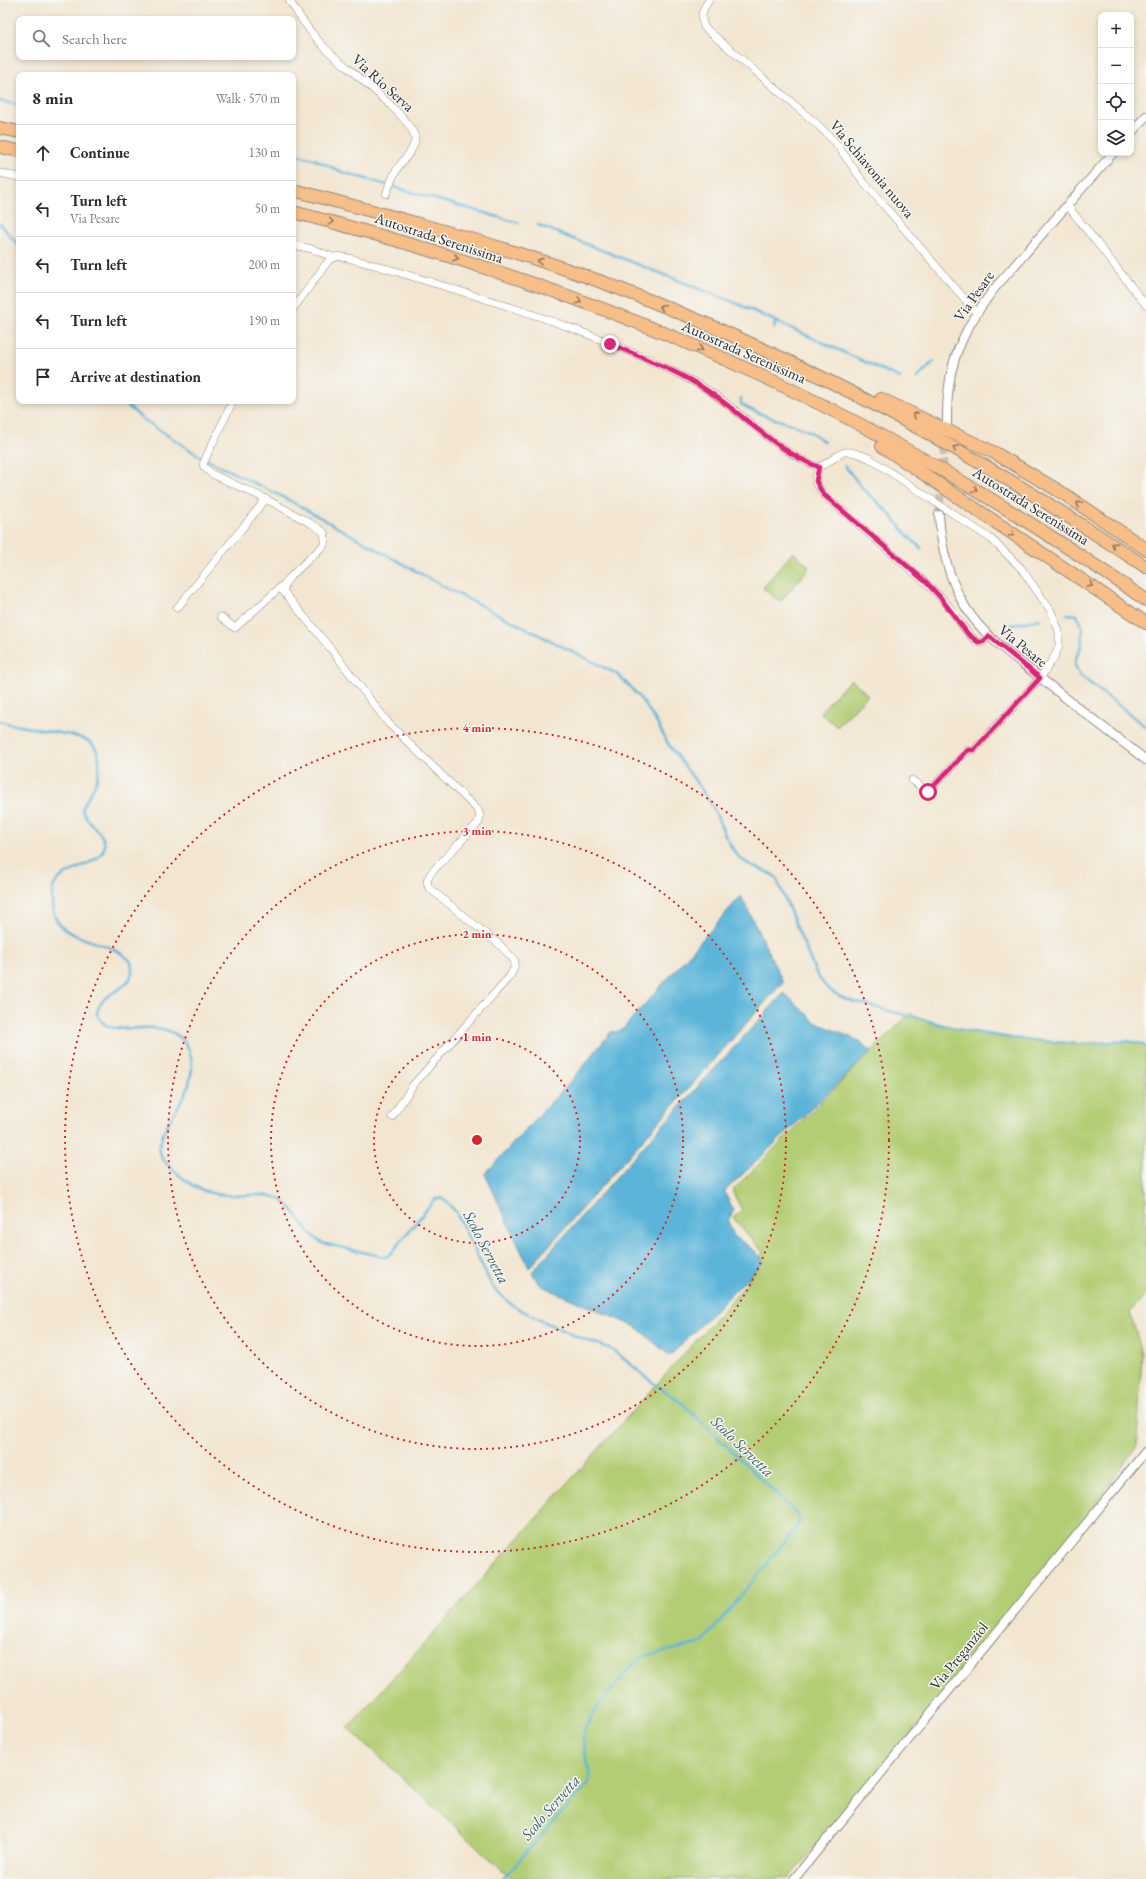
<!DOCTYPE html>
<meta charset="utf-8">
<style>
:root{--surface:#fff;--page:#f2f2f3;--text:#2b2b33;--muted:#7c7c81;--line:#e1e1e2}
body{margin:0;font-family:"EB Garamond",serif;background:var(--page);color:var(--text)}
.controls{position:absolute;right:12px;top:12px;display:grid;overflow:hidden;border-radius:8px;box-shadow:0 2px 6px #0003}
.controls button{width:36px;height:36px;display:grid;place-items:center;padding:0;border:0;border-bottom:1px solid var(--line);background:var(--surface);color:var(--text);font:20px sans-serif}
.stop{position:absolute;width:12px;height:12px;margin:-9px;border:3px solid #db2777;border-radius:50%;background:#fff}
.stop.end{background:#db2777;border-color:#fff;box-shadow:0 1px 4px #0008}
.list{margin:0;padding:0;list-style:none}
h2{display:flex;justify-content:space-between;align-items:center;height:52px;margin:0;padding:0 16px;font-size:17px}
h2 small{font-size:13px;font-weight:400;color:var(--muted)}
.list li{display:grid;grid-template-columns:26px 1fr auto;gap:12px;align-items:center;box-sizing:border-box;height:56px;padding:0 16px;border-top:1px solid var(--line)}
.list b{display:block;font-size:15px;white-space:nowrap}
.list p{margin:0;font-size:13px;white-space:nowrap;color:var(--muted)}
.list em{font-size:13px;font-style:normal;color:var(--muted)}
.icon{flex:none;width:22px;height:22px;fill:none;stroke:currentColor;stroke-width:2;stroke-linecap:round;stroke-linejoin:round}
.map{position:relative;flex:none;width:1146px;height:1879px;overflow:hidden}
.search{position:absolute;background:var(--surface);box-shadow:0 2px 6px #0003;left:16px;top:16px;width:280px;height:44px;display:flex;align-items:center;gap:10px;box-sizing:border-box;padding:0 14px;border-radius:8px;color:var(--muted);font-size:15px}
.panel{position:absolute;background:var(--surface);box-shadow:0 2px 6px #0003;left:16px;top:72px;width:280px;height:332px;border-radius:8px}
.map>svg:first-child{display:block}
.green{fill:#b2cd73;stroke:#6e7c4f}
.water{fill:#5cb5d9;stroke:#447082}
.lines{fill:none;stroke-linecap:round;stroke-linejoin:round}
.stream{stroke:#5cb5d9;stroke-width:2.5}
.tertiary-tunnel{stroke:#cac1b0;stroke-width:8;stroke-dasharray:8 4;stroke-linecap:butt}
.minor-casing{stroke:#8e887e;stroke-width:8}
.tertiary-casing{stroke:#8e887e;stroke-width:10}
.motorway-casing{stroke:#8e887e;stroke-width:14}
.minor{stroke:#fff;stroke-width:7}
.tertiary{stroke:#fff;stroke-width:8}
.motorway{stroke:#f7be88;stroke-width:12}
.oneway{stroke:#91745a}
.route{stroke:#db2777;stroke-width:5}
.ring{fill:none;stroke:#d62828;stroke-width:2;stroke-dasharray:2 4}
.labels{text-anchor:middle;stroke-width:3;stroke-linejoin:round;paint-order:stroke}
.street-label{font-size:15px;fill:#2b2b2b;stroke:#f6f6f2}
.water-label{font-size:16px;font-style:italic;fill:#3c5b68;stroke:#f6f6f2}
.centre{fill:#d62828;stroke:#f6f6f2;stroke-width:2}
.ring-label{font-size:12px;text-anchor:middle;font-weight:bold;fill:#d62828;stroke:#f6f6f2;stroke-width:3;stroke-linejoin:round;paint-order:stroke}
</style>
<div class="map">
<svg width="1146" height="1879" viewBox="0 0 1146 1879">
<rect width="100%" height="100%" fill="#f6f6f2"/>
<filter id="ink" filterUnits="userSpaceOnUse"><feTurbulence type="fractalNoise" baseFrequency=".025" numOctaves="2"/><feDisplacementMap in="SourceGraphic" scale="8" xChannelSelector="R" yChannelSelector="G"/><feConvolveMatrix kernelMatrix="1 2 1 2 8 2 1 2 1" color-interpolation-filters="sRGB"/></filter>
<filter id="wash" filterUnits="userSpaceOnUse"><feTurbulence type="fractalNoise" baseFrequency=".012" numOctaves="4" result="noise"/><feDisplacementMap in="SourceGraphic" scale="16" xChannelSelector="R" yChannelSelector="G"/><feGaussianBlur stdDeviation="0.9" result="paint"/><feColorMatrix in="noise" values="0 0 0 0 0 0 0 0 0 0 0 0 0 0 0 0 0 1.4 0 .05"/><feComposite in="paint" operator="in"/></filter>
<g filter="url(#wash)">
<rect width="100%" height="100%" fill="#f2e6d1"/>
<g class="green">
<polygon points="793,552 810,567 780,602 763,588"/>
<polygon points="851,679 868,695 837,727 820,712"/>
<path d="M910,1013C957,1034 1029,1043 1080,1044C1098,1044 1133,1036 1146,1047V1294L1130,1312L1142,1353L1137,1445L1050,1570L788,1879H512L348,1728L746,1285L763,1252L733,1218L742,1210L732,1191Z"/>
</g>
<g class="water">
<polygon points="741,896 783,982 529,1268 485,1174 551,1102 567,1086 611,1032 621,1031"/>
<polygon points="784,993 815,1022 857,1040 872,1051 724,1192 734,1210 728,1221 734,1236 755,1251 764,1262 670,1356 636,1327 557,1293 538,1283 532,1272 660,1128"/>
</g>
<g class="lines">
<g class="stream">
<polyline points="0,101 19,105"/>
<polyline points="293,154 314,159 342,172 519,223"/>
<polyline points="0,224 19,246"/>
<polyline points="538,225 738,304 900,378"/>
<polyline points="774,328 776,321"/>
<polyline points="917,378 934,361"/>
<path d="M741,398V404C768,422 802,421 824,442"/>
<path d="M122,401L144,420L201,457L285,498L448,589L617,674C630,686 643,700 652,715C658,724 662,733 667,742C681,763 698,782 711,804C720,820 725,841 737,855C747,867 764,868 776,877L815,971C824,987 831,993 848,1000L962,1030L1012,1038L1080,1044L1129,1041L1142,1044L1146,1047"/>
<polyline points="845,466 863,489 886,510 909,537 921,548"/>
<path d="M1067,614L1077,615C1083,624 1084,636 1081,647C1079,652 1074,659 1075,665C1076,669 1079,673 1081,676L1146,727"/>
<polyline points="1007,626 1040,619"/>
<path d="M0,721C20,729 80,732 92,744C101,752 100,767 97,779C94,790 86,798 82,809C87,825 101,830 104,841C110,863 66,868 56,882C51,889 52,897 52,905C55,946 111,936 131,962C139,993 99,988 97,1014C110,1046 157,1011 184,1041C190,1049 192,1057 192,1067C191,1076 190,1085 186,1093C178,1109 154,1138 161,1156C164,1163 172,1169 178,1174C202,1196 220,1196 251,1195C260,1195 270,1194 278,1198C297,1208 304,1232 322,1243L384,1257L388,1256L393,1251L435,1199L443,1198L456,1212L493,1288L512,1305L538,1319L582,1339L609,1348L619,1355L656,1385L682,1403L798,1515L800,1521L797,1527L702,1643L644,1656L636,1661L629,1669C617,1684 583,1721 583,1738C583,1754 592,1767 589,1783L502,1879"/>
</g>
</g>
</g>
<g filter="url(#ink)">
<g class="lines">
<polyline class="tertiary-tunnel" points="939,515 945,440"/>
<defs>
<g id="minor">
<path d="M289,0C300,18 311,34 326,49C341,64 418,121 415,140C414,152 401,161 396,171C392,178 389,186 386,194"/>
<path d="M709,0C702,10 700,15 704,27L819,126L835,142L862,180L976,312"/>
<polyline points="0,173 19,177"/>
<polyline points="1067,205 1146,305"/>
<polyline points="293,245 312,249 333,257"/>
<path d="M293,309L329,260L338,256C373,263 406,275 440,285C526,311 612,339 692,381C737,404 770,449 819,467C844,456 837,444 869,458L991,539L1021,568L1051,611L1059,631V647L1053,659L1040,678L974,750H968L928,792L912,780"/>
<path d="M233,401L208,453L203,464L204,467L212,474L266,499L312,524L324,532L325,538L324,545L291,576L286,582L283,591L335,654L389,724L478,810L480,816L479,822L431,873C427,879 426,882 429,888L501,946L515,961L514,968L510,976L413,1085L392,1117"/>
<path d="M819,467L815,481L823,494L926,583C934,591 943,599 950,608C959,621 966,633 978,643L983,642L989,636"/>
<polyline points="177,608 266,499"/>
<polyline points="221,617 235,628 286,582"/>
</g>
<g id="tertiary">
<polyline points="1131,133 1146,116"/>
<path d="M947,423C947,411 947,398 949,386C953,349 972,318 994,289L1113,153"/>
<path d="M939,515C941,547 949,580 966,608C983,635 1009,653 1033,672C1070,702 1108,731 1146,760"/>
<polyline points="794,1879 1146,1451"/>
</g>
<g id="motorway">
<polyline points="0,128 19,132"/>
<polyline points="0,147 19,151"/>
<path d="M293,190C380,213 466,236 551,264C763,336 961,443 1146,567"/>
<path d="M293,212C453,253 612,306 762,376C897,438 1024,516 1146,600"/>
<polyline points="881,399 995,453 1064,494 1146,549"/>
<polyline points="882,446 1146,623"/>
</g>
</defs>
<use href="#minor" class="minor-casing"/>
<use href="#tertiary" class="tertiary-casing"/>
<use href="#motorway" class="motorway-casing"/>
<use href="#minor" class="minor"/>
<use href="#tertiary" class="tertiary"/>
<use href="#motorway" class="motorway"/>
</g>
<defs><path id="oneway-chevron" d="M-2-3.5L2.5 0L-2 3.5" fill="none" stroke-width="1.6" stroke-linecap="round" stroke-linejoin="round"/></defs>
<g class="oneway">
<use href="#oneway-chevron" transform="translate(331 222) rotate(14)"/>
<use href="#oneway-chevron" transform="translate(456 258) rotate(18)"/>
<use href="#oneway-chevron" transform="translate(540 261) rotate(-163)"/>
<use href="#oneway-chevron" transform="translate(579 301) rotate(19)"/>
<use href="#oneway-chevron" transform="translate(662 307) rotate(-158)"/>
<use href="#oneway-chevron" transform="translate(700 349) rotate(23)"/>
<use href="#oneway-chevron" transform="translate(915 415) rotate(-154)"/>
<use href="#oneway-chevron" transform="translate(955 448) rotate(-151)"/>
<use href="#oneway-chevron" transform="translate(975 490) rotate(31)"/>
<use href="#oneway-chevron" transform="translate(1079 504) rotate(-146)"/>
<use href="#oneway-chevron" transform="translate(1012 534) rotate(35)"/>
<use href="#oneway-chevron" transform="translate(1114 545) rotate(-146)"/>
<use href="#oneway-chevron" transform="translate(1090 585) rotate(32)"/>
</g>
</g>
<g class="lines" filter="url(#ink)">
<path class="route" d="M610,344C644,358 680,372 711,393C746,417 778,452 819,467L816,481L823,494L926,582L940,597L968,634L978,642H983L989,636L1040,678L974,750H968L928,792"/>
</g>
<g class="ring">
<circle cx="477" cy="1140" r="103"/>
<circle cx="477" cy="1140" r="206"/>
<circle cx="477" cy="1140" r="309"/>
<circle cx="477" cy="1140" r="412"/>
</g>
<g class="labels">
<g class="street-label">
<text transform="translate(383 83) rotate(42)" y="5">Via Rio Serva</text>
<text transform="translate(872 169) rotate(50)" y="5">Via Schiavonia nuova</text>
<text transform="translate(439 238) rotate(18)" y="5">Autostrada Serenissima</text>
<text transform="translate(974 296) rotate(-55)" y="5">Via Pesare</text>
<text transform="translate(744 352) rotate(24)" y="5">Autostrada Serenissima</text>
<text transform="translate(1031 506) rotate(32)" y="5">Autostrada Serenissima</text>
<text transform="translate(1023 646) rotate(39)" y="5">Via Pesare</text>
<text transform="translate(959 1656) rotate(-51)" y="5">Via Preganziol</text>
</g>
<g class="water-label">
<text transform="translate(487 1247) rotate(62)" y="6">Scolo Servetta</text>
<text transform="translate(743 1446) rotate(44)" y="6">Scolo Servetta</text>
<text transform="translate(550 1807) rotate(-49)" y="6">Scolo Servetta</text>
</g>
</g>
<circle cx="477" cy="1140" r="6" class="centre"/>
<g class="ring-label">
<text x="477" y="732">4 min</text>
<text x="477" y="835">3 min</text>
<text x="477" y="938">2 min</text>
<text x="477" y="1041">1 min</text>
</g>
</svg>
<div class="controls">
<button>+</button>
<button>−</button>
<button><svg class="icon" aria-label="locate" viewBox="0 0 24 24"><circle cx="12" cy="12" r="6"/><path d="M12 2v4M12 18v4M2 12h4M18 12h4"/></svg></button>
<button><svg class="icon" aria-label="layers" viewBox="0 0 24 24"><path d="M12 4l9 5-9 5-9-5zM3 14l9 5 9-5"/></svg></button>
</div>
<div class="stop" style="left:928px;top:792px"></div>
<div class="stop end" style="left:610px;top:344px"></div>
<div class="search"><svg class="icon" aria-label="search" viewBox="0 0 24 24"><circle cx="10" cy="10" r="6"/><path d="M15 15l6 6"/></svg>Search here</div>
<section class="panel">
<h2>8 min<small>Walk · 570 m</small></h2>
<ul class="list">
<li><svg class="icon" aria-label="ahead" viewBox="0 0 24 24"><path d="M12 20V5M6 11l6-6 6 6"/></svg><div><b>Continue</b></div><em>130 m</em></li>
<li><svg class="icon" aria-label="left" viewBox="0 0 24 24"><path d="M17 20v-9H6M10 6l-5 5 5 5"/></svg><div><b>Turn left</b><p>Via Pesare</p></div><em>50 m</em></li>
<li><svg class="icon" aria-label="left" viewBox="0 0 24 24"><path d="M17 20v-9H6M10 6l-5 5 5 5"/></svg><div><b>Turn left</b></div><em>200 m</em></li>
<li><svg class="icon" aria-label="left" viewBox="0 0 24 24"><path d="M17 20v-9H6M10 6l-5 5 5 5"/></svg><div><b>Turn left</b></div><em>190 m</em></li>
<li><svg class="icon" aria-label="arrive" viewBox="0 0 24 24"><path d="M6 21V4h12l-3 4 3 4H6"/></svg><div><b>Arrive at destination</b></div></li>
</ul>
</section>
</div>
